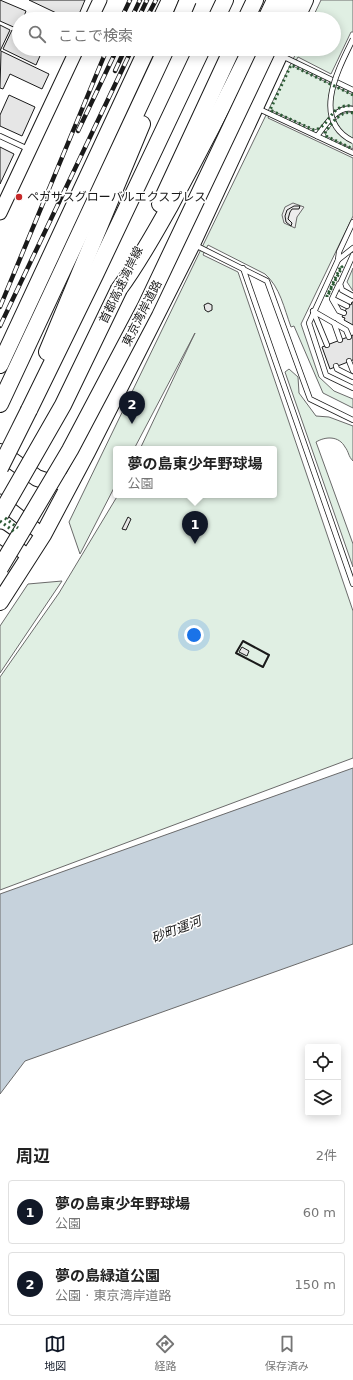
<!DOCTYPE html>
<html lang="ja">
<meta charset="utf-8">
<style>
:root{--surface:#fff;--page:#f2f2f2;--text:#222;--muted:#767676;--line:#e0e0e0;--accent:#111827}
body{margin:0;font-family:"DejaVu Sans","Noto Sans JP",sans-serif;background:var(--page);color:var(--text)}
.controls{position:absolute;right:12px;bottom:12px;display:grid;overflow:hidden;border-radius:4px;box-shadow:0 2px 10px #0003}
.controls button{width:36px;height:36px;display:grid;place-items:center;padding:0;border:0;border-bottom:1px solid var(--line);background:var(--surface);color:var(--text);font:20px sans-serif}
.you{position:absolute;left:194px;top:635px;width:14px;height:14px;margin:-10px;border:3px solid #fff;border-radius:50%;background:#1a73e8;box-shadow:0 0 0 6px #1a73e833}
.badge{display:grid;place-items:center;width:26px;height:26px;border-radius:50%;background:var(--accent);color:#fff;font-size:13px;font-weight:700}
.pin{position:absolute;translate:-50% -33px;filter:drop-shadow(0 1px 2px #0008)}
.pin::after{content:'';position:absolute;top:21px;width:14px;height:12px;background:inherit;clip-path:polygon(0 0,100% 0,50% 100%)}
.popup{position:absolute;left:113px;top:446px;width:164px;height:52px;box-sizing:border-box;display:grid;place-content:center;border-radius:4px;background:var(--surface);filter:drop-shadow(0 1px 3px #0005);font-size:13px;white-space:nowrap;color:var(--muted)}
.popup b{font-size:15px;color:var(--text)}
.popup::after{content:'';position:absolute;left:50%;top:100%;margin-left:-8px;border:8px solid transparent;border-top-color:var(--surface)}
.list{margin:0;padding:0;list-style:none}
h2{display:flex;justify-content:space-between;align-items:center;height:52px;margin:0;padding:0 16px;font-size:17px}
h2 small{font-size:13px;font-weight:400;color:var(--muted)}
.list li{display:grid;grid-template-columns:26px 1fr auto;gap:12px;align-items:center;box-sizing:border-box;height:64px;margin:0 8px 8px;padding:0 8px;border:1px solid var(--line);border-radius:4px}
.list b{display:block;font-size:15px;white-space:nowrap}
.list p{margin:0;font-size:13px;white-space:nowrap;color:var(--muted)}
.list em{font-size:13px;font-style:normal;color:var(--muted)}
.icon{flex:none;width:22px;height:22px;fill:none;stroke:currentColor;stroke-width:2;stroke-linecap:round;stroke-linejoin:round}
.map{position:relative;flex:none;width:353px;height:1128px;overflow:hidden}
.search{position:absolute;background:var(--surface);box-shadow:0 2px 10px #0003;left:12px;right:12px;top:12px;height:44px;display:flex;align-items:center;gap:10px;box-sizing:border-box;padding:0 14px;border-radius:22px;color:var(--muted);font-size:15px}
.sheet{height:196px;background:var(--surface)}
nav{display:flex;justify-content:space-around;align-items:center;box-sizing:border-box;height:56px;border-top:1px solid var(--line);background:var(--surface);font-size:11px;color:var(--muted)}
nav a{display:grid;justify-items:center;gap:2px}
nav .on{color:var(--accent)}
.map>svg:first-child{display:block}
.green{fill:#e0efe3;stroke:#6a6a6a}
.parking{fill:#ededed;stroke:#6a6a6a}
.water{fill:#c6d2dc;stroke:#6a6a6a}
.building{fill:#e6e6e6;stroke:#1a1a1a}
.lines{fill:none;stroke-linecap:round;stroke-linejoin:round}
.lane-casing{stroke:#1a1a1a;stroke-width:6}
.secondary-casing{stroke:#1a1a1a;stroke-width:15}
.highway-casing{stroke:#1a1a1a;stroke-width:18}
.lane{stroke:#fff;stroke-width:4.5}
.secondary{stroke:#fff;stroke-width:13}
.highway{stroke:#fff;stroke-width:16}
.rail-casing{stroke:#1a1a1a;stroke-width:4.5}
.rail{stroke:#fff;stroke-width:3;stroke-dasharray:9;stroke-linecap:butt}
.lane-bridge-casing{stroke:#1a1a1a;stroke-width:6;stroke-linecap:butt}
.highway-bridge-casing{stroke:#1a1a1a;stroke-width:18;stroke-linecap:butt}
.lane-bridge{stroke:#fff;stroke-width:4.5}
.highway-bridge{stroke:#fff;stroke-width:16}
.hedge{stroke:#2b5a34;stroke-width:3;stroke-dasharray:2 3;stroke-linecap:butt}
.wall{stroke:#1a1a1a;stroke-width:2}
.poi-dot{fill:#c62828;stroke:#fff;stroke-width:1.5}
.labels{text-anchor:middle;stroke-width:3;stroke-linejoin:round;paint-order:stroke}
.poi-label{font-size:12px;fill:#1a1a1a;stroke:#fff;text-anchor:start}
.street-label{font-size:12px;fill:#1a1a1a;stroke:#fff}
.water-label{font-size:13px;font-style:italic;fill:#1a1a1a;stroke:#fff}
</style>
<div class="map">
<svg width="353" height="1128" viewBox="0 0 353 1128">
<rect width="100%" height="100%" fill="#fff"/>
<g class="green">
<path d="M321,0H353V32H351L331,74L298,57L293,66L353,95V106C329,104 332,126 314,130L271,110L268,118L353,158V216L301,324L319,377L334,391L353,399V408L323,393L294,326L291,327C284,308 280,287 265,274L208,245L203,255L238,272L353,611V758L0,890V677L59,593L118,495H274V449H140L195,333L134,449H116V484L80,554L69,522L298,49H334V19H312Z"/>
<polygon points="349,112 353,113 353,149 326,136 325,133 341,114"/>
<polygon points="353,268 353,291 347,282"/>
<path d="M289,369L298,377L299,393L316,416L329,417L353,426V461C348,456 349,452 345,447C339,436 326,436 316,442L353,544V567L285,372Z"/>
<polygon points="62,581 0,673 0,626 28,584"/>
</g>
<polygon class="parking" points="293,203 304,207 297,217 295,228 284,223 282,215 285,207"/>
<polygon class="water" points="353,768 353,944 25,1061 0,1094 0,894"/>
<g class="building">
<polygon points="0,0 26,11 23,19 19,19 18,29 0,21"/>
<polygon points="29,0 85,0 77,19 69,19"/>
<polygon points="0,25 10,30 0,51"/>
<polygon points="12,30 19,34 19,49 43,49 36,65 3,49"/>
<polygon points="1,51 49,74 42,89 10,74 3,89 0,88"/>
<polygon points="9,95 35,107 22,136 0,126 0,115"/>
<polygon points="0,147 14,154 0,184"/>
<polygon points="294,206 300,206 299,209 292,209 290,212 288,219 292,223 291,226 286,222 285,216 287,210"/>
<polygon points="352,302 353,302 353,325 344,320 345,318 342,317 349,304 351,305"/>
<polygon points="208,303 212,305 212,310 208,312 205,310 204,305"/>
<polygon points="353,335 353,360 330,369 322,347"/>
<polygon points="128,517 131,519 126,530 122,529"/>
<polygon points="242,647 249,651 247,656 239,652"/>
</g>
<g class="lines">
<defs>
<g id="lane">
<polyline points="282,56 353,90"/>
<polyline points="257,108 353,153"/>
<polyline points="0,136 28,149"/>
<path d="M317,136C326,125 337,105 353,109"/>
<polyline points="195,245 267,281 310,399 353,420"/>
<polyline points="353,248 338,260 309,323 326,375 353,388"/>
<polyline points="353,255 340,284 342,290 353,296"/>
<polyline points="338,260 339,252 353,222"/>
<polyline points="243,268 353,584"/>
<polyline points="339,284 332,299 339,311 344,313"/>
<polyline points="333,299 347,306"/>
<polyline points="313,311 346,330 349,337"/>
<polyline points="313,311 327,345"/>
<polyline points="334,323 340,340"/>
<polyline points="349,361 353,371"/>
<polyline points="336,366 337,369 353,377"/>
</g>
<g id="secondary">
<polyline points="91,19 100,0"/>
<polyline points="0,213 77,49"/>
<polyline points="0,501 43,535"/>
<polyline points="0,536 30,557"/>
</g>
<g id="highway">
<polyline points="161,19 170,0"/>
<polyline points="216,19 225,0"/>
<polyline points="246,19 255,0"/>
<polyline points="266,19 275,0"/>
<polyline points="282,19 291,0"/>
<polyline points="296,19 305,0"/>
<polyline points="160,204 232,49"/>
<path d="M119,289C139,262 154,234 170,206C198,154 225,102 251,49"/>
<polyline points="47,352 142,124"/>
<polyline points="0,365 147,49"/>
<polyline points="0,404 166,49"/>
<polyline points="29,410 95,275 202,49"/>
<polyline points="0,452 37,478 46,481 63,481"/>
<polyline points="0,602 43,535 87,452 192,244 282,49"/>
</g>
</defs>
<use href="#lane" class="lane-casing"/>
<use href="#secondary" class="secondary-casing"/>
<use href="#highway" class="highway-casing"/>
<use href="#lane" class="lane"/>
<use href="#secondary" class="secondary"/>
<use href="#highway" class="highway"/>
<defs>
<g id="rail">
<polyline points="121,19 130,0"/>
<polyline points="131,19 140,0"/>
<polyline points="138,19 147,0"/>
<polyline points="146,19 156,0"/>
<polyline points="115,71 125,49"/>
<polyline points="78,131 117,49"/>
<polyline points="0,307 107,49"/>
<polyline points="0,326 132,49"/>
</g>
</defs>
<use href="#rail" class="rail-casing"/>
<use href="#rail" class="rail"/>
<defs>
<path id="lane-bridge" d="M353,39C339,68 310,120 353,141"/>
<g id="highway-bridge">
<polyline points="180,19 188,0"/>
<polyline points="0,468 29,410"/>
<polyline points="0,515 63,405 119,289"/>
<polyline points="0,568 70,450 145,308 268,49"/>
</g>
</defs>
<use href="#lane-bridge" class="lane-bridge-casing"/>
<use href="#highway-bridge" class="highway-bridge-casing"/>
<use href="#lane-bridge" class="lane-bridge"/>
<use href="#highway-bridge" class="highway-bridge"/>
<g class="hedge">
<path d="M353,95L291,65L270,110L314,130C332,126 329,103 353,106"/>
<path d="M353,113C342,109 330,124 325,133L326,136L353,149"/>
<polygon points="341,266 342,267 327,297 327,296"/>
<polyline points="5,518 18,528"/>
<polyline points="0,521 16,533"/>
</g>
<polygon class="wall" points="243,641 269,655 263,667 236,653"/>
</g>
<circle class="poi-dot" cx="19" cy="197" r="4"/>
<g class="labels">
<g class="poi-label">
<text x="27" y="201">ペガサスグローバルエクスプレス</text>
</g>
<g class="street-label">
<text transform="translate(121 285) rotate(-64)" y="4">首都高速湾岸線</text>
<text transform="translate(142 313) rotate(-63)" y="4">東京湾岸道路</text>
</g>
<g class="water-label">
<text transform="translate(176 929) rotate(-21)" y="5">砂町運河</text>
</g>
</g>
</svg>
<div class="controls">
<button><svg class="icon" aria-label="locate" viewBox="0 0 24 24"><circle cx="12" cy="12" r="6"/><path d="M12 2v4M12 18v4M2 12h4M18 12h4"/></svg></button>
<button><svg class="icon" aria-label="layers" viewBox="0 0 24 24"><path d="M12 4l9 5-9 5-9-5zM3 14l9 5 9-5"/></svg></button>
</div>
<div class="you"></div>
<div class="pin badge" style="left:195px;top:544px">1</div>
<div class="popup"><b>夢の島東少年野球場</b>公園</div>
<div class="pin badge" style="left:132px;top:424px">2</div>
<div class="search"><svg class="icon" aria-label="search" viewBox="0 0 24 24"><circle cx="10" cy="10" r="6"/><path d="M15 15l6 6"/></svg>ここで検索</div>
</div>
<section class="sheet">
<h2>周辺<small>2件</small></h2>
<ul class="list">
<li><span class="badge">1</span><div><b>夢の島東少年野球場</b><p>公園</p></div><em>60 m</em></li>
<li><span class="badge">2</span><div><b>夢の島緑道公園</b><p>公園 · 東京湾岸道路</p></div><em>150 m</em></li>
</ul>
</section>
<nav>
<a class="on"><svg class="icon" aria-label="map" viewBox="0 0 24 24"><path d="M3 6l6-2 6 2 6-2v14l-6 2-6-2-6 2zM9 4v14M15 6v14"/></svg>地図</a>
<a><svg class="icon" aria-label="directions" viewBox="0 0 24 24"><path d="M12 3l9 9-9 9-9-9zM9 14v-3h6M13 9l2 2-2 2"/></svg>経路</a>
<a><svg class="icon" aria-label="saved" viewBox="0 0 24 24"><path d="M7 4h10v16l-5-4-5 4z"/></svg>保存済み</a>
</nav>
